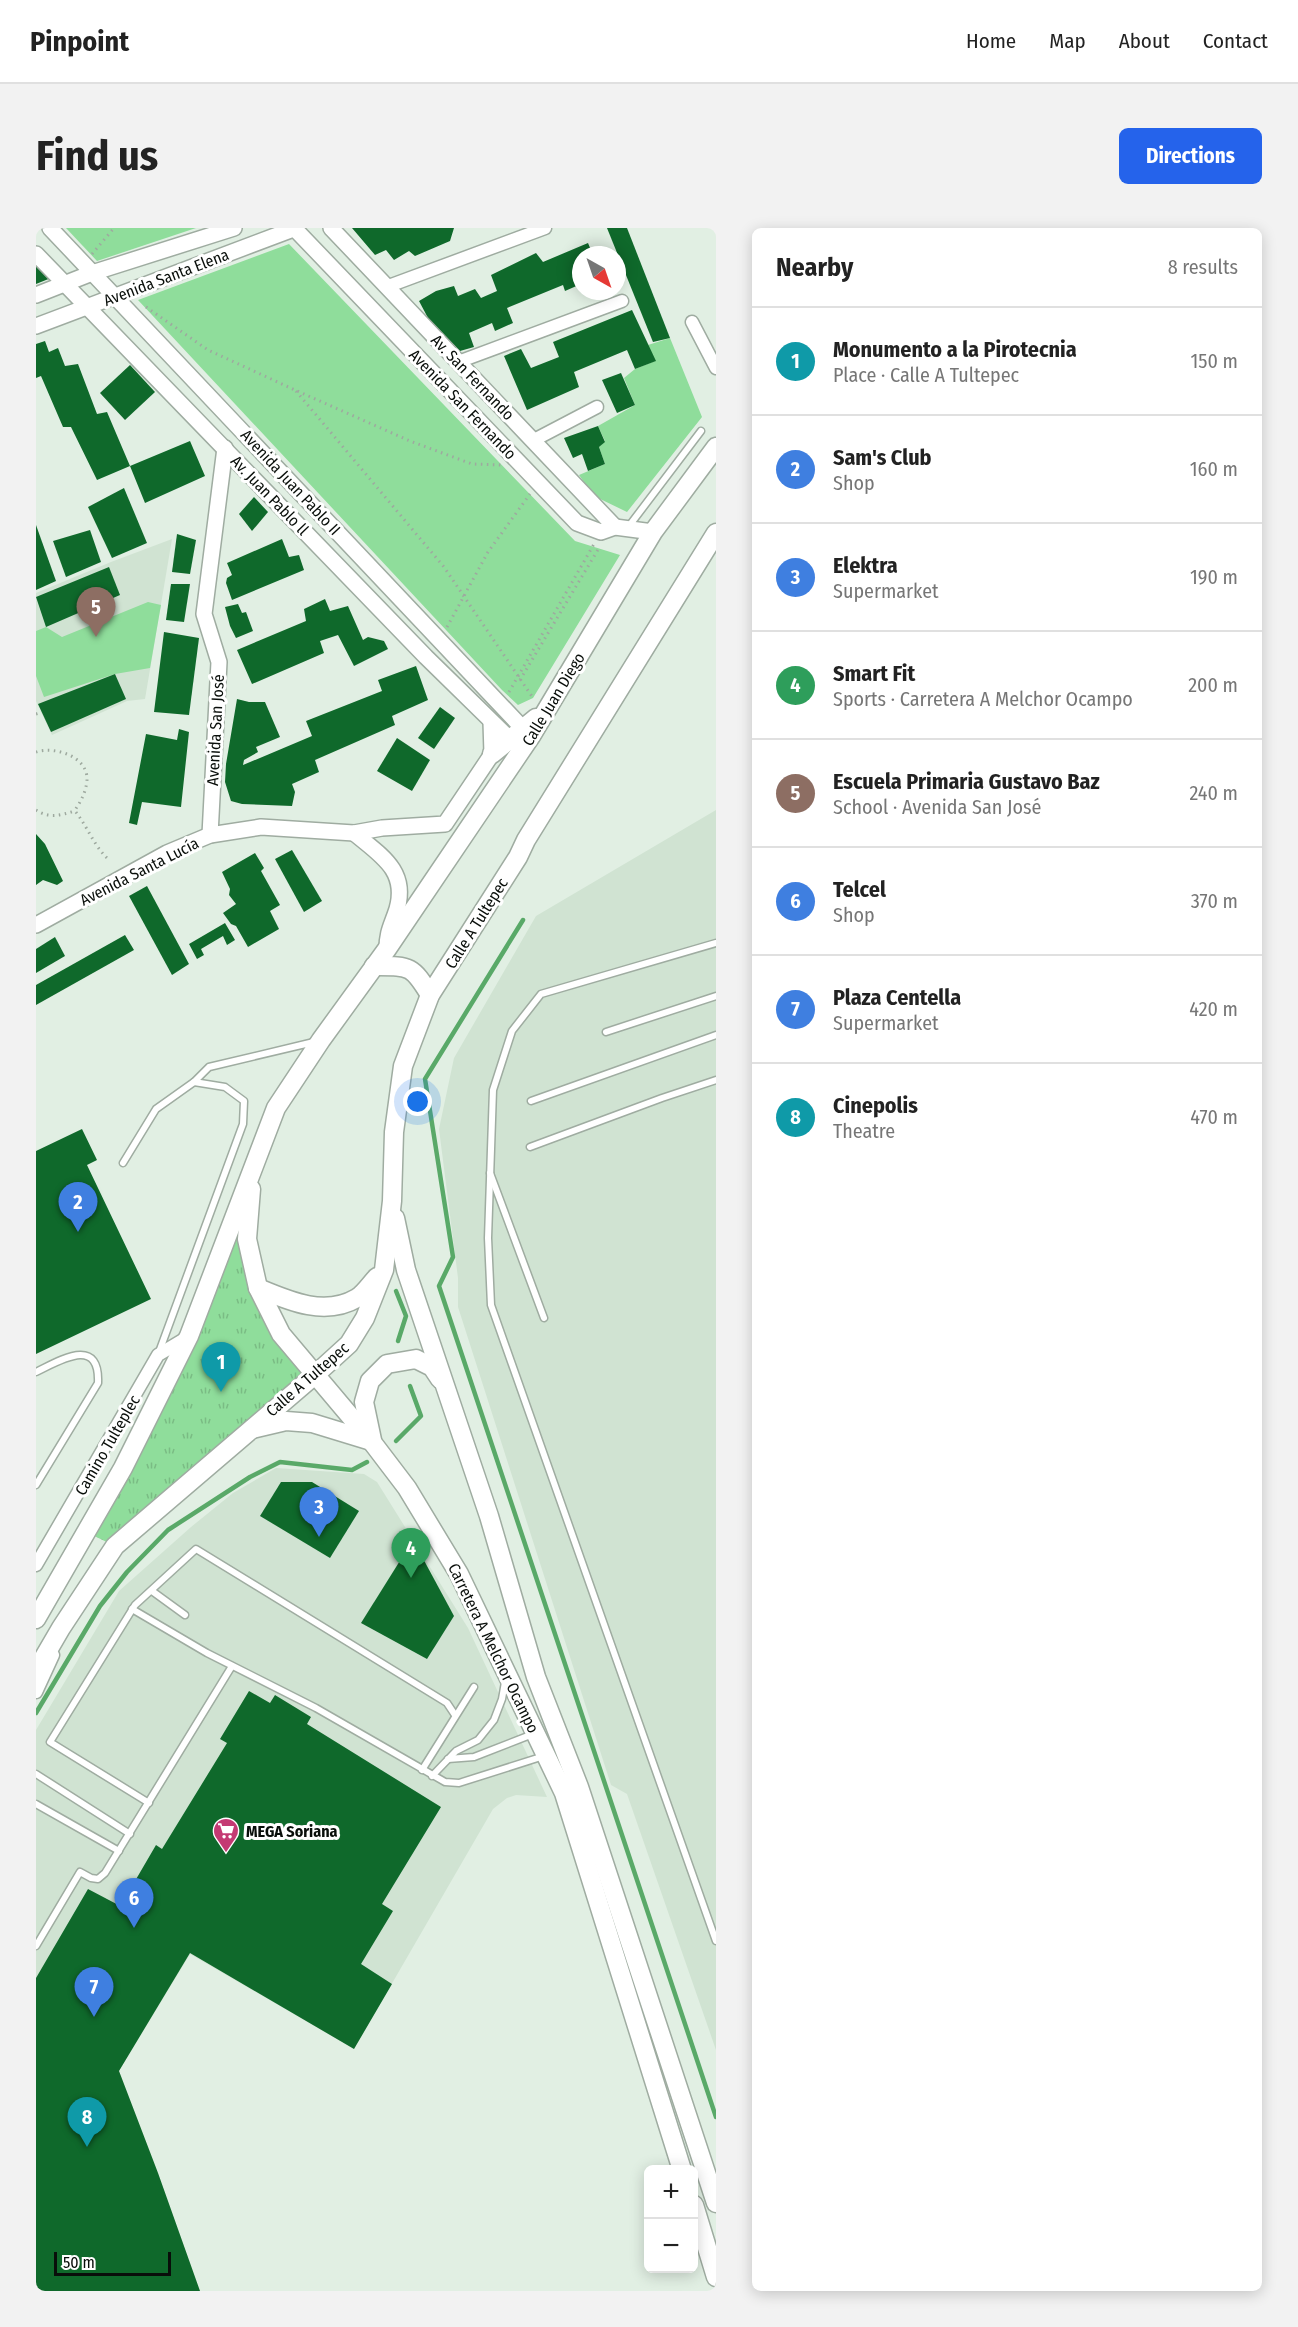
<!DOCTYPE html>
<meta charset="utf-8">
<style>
:root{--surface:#fff;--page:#f2f2f2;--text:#222;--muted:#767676;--line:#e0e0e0;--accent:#2563eb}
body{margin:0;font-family:"Fira Sans Condensed",sans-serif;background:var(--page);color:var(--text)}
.controls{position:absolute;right:18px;bottom:18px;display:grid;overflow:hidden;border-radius:9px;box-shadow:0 3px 15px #0003}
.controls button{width:54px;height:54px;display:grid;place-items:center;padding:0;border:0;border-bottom:2px solid var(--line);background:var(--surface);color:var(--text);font:30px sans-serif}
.compass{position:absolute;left:536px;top:18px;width:54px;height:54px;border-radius:50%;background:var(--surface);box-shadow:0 3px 15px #0003;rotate:140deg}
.scale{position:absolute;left:18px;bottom:15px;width:117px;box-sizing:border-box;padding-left:6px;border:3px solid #090e0a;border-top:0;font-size:16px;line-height:21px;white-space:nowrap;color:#090e0a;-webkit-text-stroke:4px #fff;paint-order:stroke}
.you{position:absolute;left:382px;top:874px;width:21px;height:21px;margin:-15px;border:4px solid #fff;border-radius:50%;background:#1a73e8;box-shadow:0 0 0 9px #1a73e833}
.badge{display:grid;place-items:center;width:39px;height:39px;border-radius:50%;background:var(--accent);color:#fff;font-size:20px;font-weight:700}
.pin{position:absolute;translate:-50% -50px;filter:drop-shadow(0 2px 3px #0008)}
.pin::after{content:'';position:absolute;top:32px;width:21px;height:18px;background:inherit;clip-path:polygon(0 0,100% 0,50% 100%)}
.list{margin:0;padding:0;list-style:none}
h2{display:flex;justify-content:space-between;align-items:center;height:78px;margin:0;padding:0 24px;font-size:26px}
h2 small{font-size:20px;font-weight:400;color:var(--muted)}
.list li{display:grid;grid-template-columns:39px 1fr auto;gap:18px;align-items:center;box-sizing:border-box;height:108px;padding:0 24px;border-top:2px solid var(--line)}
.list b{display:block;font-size:22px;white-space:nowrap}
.list p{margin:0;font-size:20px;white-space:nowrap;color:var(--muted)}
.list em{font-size:20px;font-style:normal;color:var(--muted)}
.map{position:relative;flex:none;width:680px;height:2063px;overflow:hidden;border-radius:9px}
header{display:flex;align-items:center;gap:36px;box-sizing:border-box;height:84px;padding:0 30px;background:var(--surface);border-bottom:2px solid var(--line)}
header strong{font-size:28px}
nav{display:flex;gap:33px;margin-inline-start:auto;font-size:21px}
.intro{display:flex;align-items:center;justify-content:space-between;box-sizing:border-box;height:144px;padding:0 36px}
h1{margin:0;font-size:42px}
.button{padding:15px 27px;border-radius:9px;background:var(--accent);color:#fff;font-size:21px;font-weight:700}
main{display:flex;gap:36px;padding:0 36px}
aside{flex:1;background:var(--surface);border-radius:9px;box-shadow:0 3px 15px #0003}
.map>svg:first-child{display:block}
.built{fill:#d0e3d2}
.green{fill:#8fdd9b}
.park{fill:url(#park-tufts)}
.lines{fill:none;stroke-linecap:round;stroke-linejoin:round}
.stream{stroke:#59a968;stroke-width:4.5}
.building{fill:#0f692b}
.service-casing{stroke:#9faca1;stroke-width:9}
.minor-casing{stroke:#9faca1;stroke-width:15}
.tertiary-casing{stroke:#9faca1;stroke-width:18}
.secondary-casing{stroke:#9faca1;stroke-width:21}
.path{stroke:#9ea99f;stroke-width:3;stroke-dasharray:1.5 4.5;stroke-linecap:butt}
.service{stroke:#fff;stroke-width:6}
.minor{stroke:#fff;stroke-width:12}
.tertiary{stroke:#fff;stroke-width:15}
.secondary{stroke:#fff;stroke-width:18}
.labels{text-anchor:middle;stroke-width:6;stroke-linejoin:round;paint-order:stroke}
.street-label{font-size:16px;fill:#090e0a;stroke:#fff}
.poi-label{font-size:16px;font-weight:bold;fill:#090e0a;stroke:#fff;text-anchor:start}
</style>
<header>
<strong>Pinpoint</strong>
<nav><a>Home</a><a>Map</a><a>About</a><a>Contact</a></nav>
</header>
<div class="intro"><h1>Find us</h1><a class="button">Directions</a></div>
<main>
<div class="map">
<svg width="680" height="2063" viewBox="0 0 680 2063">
<defs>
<pattern id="park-tufts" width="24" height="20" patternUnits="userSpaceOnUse" patternTransform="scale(1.5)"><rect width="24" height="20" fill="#8fdd9b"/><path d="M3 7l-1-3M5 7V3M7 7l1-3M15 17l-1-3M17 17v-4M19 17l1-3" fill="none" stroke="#7abc84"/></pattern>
</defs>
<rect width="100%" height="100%" fill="#e1efe3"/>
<g class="built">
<polygon points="136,311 109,471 91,473 16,507 0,473 0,365 75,334"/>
<polygon points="680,582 680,1822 591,1566 575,1557 422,1079 422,1050 403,901 418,830 500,688"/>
<polygon points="240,1240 328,1246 341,1254 432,1400 511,1569 480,1567 471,1570 457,1581 318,1821 154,1726 83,1843 122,1945 164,2063 0,2063 0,1502 83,1363 155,1299 197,1265"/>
</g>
<g class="green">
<polygon points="30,0 160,0 61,33"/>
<polygon points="253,16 539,313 584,327 497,470 482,477 466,462 102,72"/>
<polygon points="634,110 666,189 591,284 558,268 543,247 569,236 563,219 569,213 562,198 599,177 588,150 599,141 619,133 612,117"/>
<polygon points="112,374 125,377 114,440 79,446 8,469 0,448 0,403 10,399 26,409"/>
</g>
<polygon class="park" points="216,941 219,1055 278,1146 79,1318 50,1304 169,1076"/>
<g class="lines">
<g class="stream">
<polyline points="487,692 389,851 417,1029 403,1058 680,1889"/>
<polyline points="360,1063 370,1088 362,1113"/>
<polyline points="360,1213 385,1188 374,1158"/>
<polyline points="0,1485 64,1378 91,1344 132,1302 214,1249 244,1234 316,1242 331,1234"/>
</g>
</g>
<g class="building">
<polygon points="316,0 418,0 414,13 379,28 373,23 358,32 350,22 339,27"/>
<polygon points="571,0 591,0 634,110 617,114"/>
<polygon points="552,15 557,27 545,27 545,56 529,63 527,57 471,80 477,95 459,103 456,95 433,105 438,119 424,123 392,90 383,73 400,63 418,58 422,68 439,61 445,70 461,63 455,47 500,25 507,34"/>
<polygon points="0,34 15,50 0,56"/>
<polygon points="596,82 620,133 599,141 591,122 538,144 543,159 491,182 468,128 485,121 495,140 523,129 517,114"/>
<polygon points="9,113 13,124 22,120 29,138 42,136 61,186 71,184 94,238 154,213 169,248 109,275 94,238 61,252 35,199 27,199 5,148 0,150 0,116"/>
<polygon points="94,137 119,164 89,192 64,165"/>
<polygon points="585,145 599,177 581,185 566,152"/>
<polygon points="562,198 569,214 563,219 569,236 552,243 546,226 537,230 528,210"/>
<polygon points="88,260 111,315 76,330 52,279"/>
<polygon points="218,269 232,284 216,303 203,286"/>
<polygon points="0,297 20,353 0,362"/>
<polygon points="54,302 65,334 30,349 17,313"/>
<polygon points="141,306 160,312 154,346 136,344"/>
<polygon points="246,311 253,329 263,327 268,342 196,372 190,355 191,350 196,347 191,335"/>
<polygon points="73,339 84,367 10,399 0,369"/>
<polygon points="135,356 154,356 148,394 130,392"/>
<polygon points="289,371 294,383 312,378 327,412 332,409 348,413 352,421 318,438 302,407 284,413 288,425 216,456 201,422 270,393 268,381"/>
<polygon points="202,376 206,385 210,384 217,403 200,410 194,398 189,379"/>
<polygon points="128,404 163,410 153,487 118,484"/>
<polygon points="380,438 392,472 356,488 359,497 279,532 283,544 256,556 259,564 256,578 206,576 195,573 189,554 190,536 201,471 213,474 229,474 244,509 220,519 222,524 208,532 207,537 276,508 270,493 346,463 342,452"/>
<polygon points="79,446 90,471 15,504 2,476"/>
<polygon points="404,479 419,490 398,521 382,510"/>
<polygon points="143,501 153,504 145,579 106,574 101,597 93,595 110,506 141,512"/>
<polygon points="361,510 394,532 376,563 341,543"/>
<polygon points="0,606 9,616 27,653 21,657 7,652 0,657"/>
<polygon points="256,622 286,673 268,684 239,631"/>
<polygon points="219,625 228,640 225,643 244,677 234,683 243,701 212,719 200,698 195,696 187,685 200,676 193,667 194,661 186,644"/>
<polygon points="111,658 153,736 136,747 93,668"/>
<polygon points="189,695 199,712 191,717 187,708 165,721 168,727 161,731 153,716"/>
<polygon points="89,707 98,722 0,777 0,757"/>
<polygon points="19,709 29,728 0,745 0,721"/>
<polygon points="46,901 61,932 51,937 115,1071 0,1126 0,923"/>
<polygon points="245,1254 276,1254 323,1283 294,1330 224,1288"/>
<polygon points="377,1312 418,1388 391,1431 325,1395"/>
<polygon points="213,1463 234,1475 239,1467 275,1489 271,1496 405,1579 346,1676 357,1683 325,1736 356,1756 318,1821 154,1725 83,1843 122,1945 164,2063 0,2063 0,1750 52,1661 90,1681 105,1657 99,1653 120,1617 126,1621 191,1515 184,1511"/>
</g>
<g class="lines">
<defs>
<g id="service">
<polyline points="593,298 665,203"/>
<polyline points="680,715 505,766 476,803 457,862 452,1010 455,1077 680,1713"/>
<polyline points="570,804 680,768"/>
<polyline points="495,873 680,807"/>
<polyline points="494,919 626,870 680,852"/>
<polyline points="87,935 120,881 158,854 173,839 278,814"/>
<polyline points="454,945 508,1090"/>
<polyline points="123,1124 207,896 208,873 189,859 158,854"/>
<path d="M0,1144C23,1133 64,1107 62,1155L0,1257"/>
<polyline points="116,1363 149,1387"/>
<polyline points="96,1381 171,1425 280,1480 409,1554 423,1555 508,1528"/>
<polyline points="412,1531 438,1529 497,1506"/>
<polyline points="386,1542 438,1459"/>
<polyline points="0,1546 94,1606"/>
<polyline points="396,1548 420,1523 442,1512 458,1492 466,1471 469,1454"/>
<polyline points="113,1575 14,1514 99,1377 160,1321 411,1475 419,1487"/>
<polyline points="0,1576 83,1623"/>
<polyline points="0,1718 44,1644 55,1650 62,1651 69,1645 196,1438"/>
</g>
<g id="minor">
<polyline points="350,59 509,0"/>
<polyline points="656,94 680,140"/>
<polyline points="422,134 586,73"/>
<polyline points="498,212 561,179"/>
<polyline points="0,1337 122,1127 152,1109"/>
<polyline points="0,1464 17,1427"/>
</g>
<g id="tertiary">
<polyline points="14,0 494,508"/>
<polyline points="258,0 541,295 565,304 579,299 617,304"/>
<polyline points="295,0 579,299"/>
<polyline points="0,26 390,429 482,519"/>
<polyline points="0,67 56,45 198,0"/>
<polyline points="0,98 260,0"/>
<path d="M318,605C344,627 372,642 361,681C356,697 351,703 351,721"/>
<polyline points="174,607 183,434 168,386 189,220"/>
<polyline points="0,697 131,625 174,607 225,599 318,605 346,600 409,596 456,526 455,494"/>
</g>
<g id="secondary">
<polyline points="456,526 500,490"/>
<path d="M338,738C374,738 376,737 394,767"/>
<polyline points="215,961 211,1011 222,1060 245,1106 336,1214 371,1260 423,1346 528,1565 646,1942"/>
<polyline points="359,990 370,1042 453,1288 500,1449 543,1559 680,1975"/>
<path d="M222,1060C253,1073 289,1089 321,1070C329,1065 335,1055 341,1049"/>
<polyline points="216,1201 250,1193 276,1195 335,1213"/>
<polyline points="336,1212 328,1174 334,1153 351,1136 380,1131 396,1139 404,1151"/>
<polyline points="0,1391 87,1240 153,1108 240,880 285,812 351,721 495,508 617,304 680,219"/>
<polyline points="0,1443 25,1400 79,1318 280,1146 313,1116 329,1090 348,1042 356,973 358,904 367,838 394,767 482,629 490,612 680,305"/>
<polyline points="658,1977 680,2049"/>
</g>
</defs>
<use href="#service" class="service-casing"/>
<use href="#minor" class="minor-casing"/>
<use href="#tertiary" class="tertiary-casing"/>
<use href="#secondary" class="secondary-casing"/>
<g class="path">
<polyline points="56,26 78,0"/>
<polyline points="110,79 172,122 259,162 374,213 436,236 465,237"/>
<polyline points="260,163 408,339 497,470"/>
<polyline points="411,399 452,324 494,266"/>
<polyline points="484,452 563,320"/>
<polyline points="473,464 558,316"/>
<polyline points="0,486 3,485"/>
<path d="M0,524C18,518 52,528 51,552C50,564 45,573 39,582"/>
<path d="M0,582C13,591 25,587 39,583C52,599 57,617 73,632"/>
</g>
<use href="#service" class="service"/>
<use href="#minor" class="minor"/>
<use href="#tertiary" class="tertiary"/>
<use href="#secondary" class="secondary"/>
</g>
<defs>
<symbol id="supermarket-pin" viewBox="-11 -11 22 30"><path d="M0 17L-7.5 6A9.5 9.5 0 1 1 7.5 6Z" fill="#c43a73" stroke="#fff"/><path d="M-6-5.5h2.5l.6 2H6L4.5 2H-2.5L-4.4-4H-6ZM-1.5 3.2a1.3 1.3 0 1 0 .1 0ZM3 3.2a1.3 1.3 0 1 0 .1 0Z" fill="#fff"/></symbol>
</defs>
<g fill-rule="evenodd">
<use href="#supermarket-pin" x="175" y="1588" width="30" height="40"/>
</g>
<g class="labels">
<g class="street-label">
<text transform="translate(130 49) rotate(-21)" y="6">Avenida Santa Elena</text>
<text transform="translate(437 149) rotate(46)" y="6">Av. San Fernando</text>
<text transform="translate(427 176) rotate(46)" y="6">Avenida San Fernando</text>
<text transform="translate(255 254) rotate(47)" y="6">Avenida Juan Pablo II</text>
<text transform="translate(234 267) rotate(46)" y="6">Av. Juan Pablo ll</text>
<text transform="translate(517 471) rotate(-59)" y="6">Calle Juan Diego</text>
<text transform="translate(179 502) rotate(-87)" y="6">Avenida San José</text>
<text transform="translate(103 643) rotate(-27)" y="6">Avenida Santa Lucía</text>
<text transform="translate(440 695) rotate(-58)" y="6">Calle A Tultepec</text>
<text transform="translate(271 1151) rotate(-41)" y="6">Calle A Tultepec</text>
<text transform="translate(71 1217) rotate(-60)" y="6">Camino Tulteplec</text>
<text transform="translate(458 1420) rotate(64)" y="6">Carretera A Melchor Ocampo</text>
</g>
<g class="poi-label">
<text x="210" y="1609">MEGA Soriana</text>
</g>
</g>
</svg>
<div class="controls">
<button>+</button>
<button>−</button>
</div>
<svg class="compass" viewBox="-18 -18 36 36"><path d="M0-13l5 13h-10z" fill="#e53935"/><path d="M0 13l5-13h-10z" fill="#767676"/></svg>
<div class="scale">50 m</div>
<div class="you"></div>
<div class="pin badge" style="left:185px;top:1164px;background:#0f9aa8">1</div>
<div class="pin badge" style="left:42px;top:1004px;background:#3f7fe0">2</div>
<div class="pin badge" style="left:283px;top:1309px;background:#3f7fe0">3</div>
<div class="pin badge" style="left:375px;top:1350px;background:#2e9e5b">4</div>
<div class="pin badge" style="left:60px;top:409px;background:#8d6e63">5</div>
<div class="pin badge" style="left:98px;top:1700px;background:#3f7fe0">6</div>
<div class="pin badge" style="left:58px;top:1789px;background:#3f7fe0">7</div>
<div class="pin badge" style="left:51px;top:1919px;background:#0f9aa8">8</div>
</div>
<aside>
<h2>Nearby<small>8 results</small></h2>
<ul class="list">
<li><span class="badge" style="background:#0f9aa8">1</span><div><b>Monumento a la Pirotecnia</b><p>Place · Calle A Tultepec</p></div><em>150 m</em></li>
<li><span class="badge" style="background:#3f7fe0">2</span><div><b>Sam's Club</b><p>Shop</p></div><em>160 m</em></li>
<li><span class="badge" style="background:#3f7fe0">3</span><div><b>Elektra</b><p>Supermarket</p></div><em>190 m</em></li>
<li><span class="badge" style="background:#2e9e5b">4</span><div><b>Smart Fit</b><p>Sports · Carretera A Melchor Ocampo</p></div><em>200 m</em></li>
<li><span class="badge" style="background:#8d6e63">5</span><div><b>Escuela Primaria Gustavo Baz</b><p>School · Avenida San José</p></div><em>240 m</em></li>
<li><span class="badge" style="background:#3f7fe0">6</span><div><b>Telcel</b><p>Shop</p></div><em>370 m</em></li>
<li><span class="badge" style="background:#3f7fe0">7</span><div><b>Plaza Centella</b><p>Supermarket</p></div><em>420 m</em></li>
<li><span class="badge" style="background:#0f9aa8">8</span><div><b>Cinepolis</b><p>Theatre</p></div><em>470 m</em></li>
</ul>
</aside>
</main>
